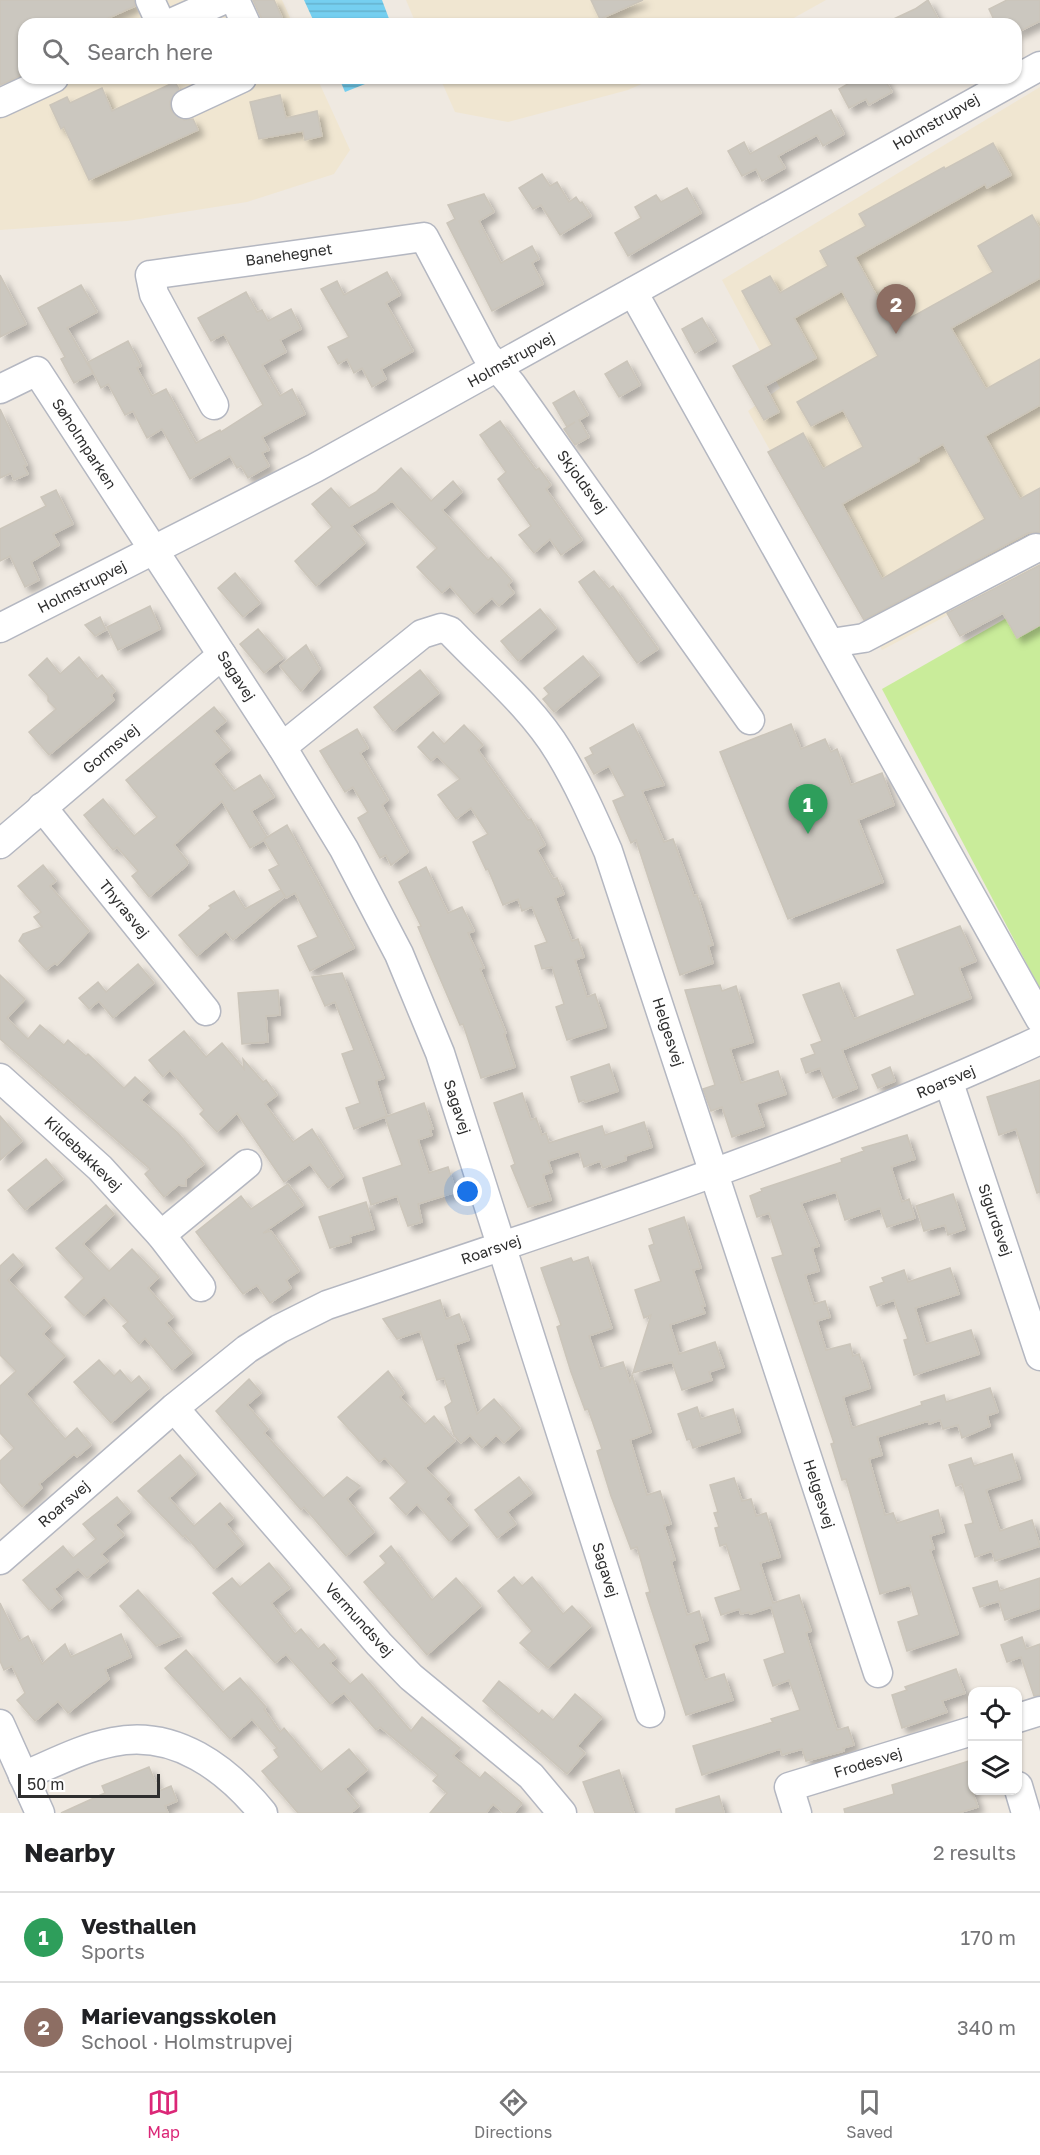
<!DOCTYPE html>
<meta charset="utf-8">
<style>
:root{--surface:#fff;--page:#f2f2f2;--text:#202124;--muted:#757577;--line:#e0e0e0;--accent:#db2777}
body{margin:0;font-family:"Golos Text",sans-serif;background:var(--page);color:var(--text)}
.controls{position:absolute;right:18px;bottom:18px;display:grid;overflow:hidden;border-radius:12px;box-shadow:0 2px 4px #0004}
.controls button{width:54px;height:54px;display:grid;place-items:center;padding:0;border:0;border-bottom:2px solid var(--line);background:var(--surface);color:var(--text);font:30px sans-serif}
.scale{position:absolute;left:18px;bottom:15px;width:142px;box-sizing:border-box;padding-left:6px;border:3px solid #2e2e2e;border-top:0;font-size:16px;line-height:21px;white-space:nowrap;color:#2e2e2e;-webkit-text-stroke:4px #fff;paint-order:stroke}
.you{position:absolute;left:468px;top:1192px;width:21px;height:21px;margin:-15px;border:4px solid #fff;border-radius:50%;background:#1a73e8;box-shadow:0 0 0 9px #1a73e833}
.badge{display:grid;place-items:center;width:39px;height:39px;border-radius:50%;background:var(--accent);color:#fff;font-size:20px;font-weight:700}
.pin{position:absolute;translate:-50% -50px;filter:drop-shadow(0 2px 3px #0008)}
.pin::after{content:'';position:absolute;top:32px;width:21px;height:18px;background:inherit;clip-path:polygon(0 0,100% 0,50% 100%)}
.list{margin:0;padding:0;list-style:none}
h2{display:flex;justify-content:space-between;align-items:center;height:78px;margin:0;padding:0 24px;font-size:26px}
h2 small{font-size:20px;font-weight:400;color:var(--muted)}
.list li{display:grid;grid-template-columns:39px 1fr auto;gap:18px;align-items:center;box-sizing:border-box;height:90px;padding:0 24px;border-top:2px solid var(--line)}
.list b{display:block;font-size:22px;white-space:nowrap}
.list p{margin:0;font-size:20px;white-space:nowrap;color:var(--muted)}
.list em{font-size:20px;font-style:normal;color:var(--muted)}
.icon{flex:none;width:33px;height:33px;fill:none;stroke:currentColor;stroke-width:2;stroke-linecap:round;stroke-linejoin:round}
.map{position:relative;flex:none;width:1040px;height:1813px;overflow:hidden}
.search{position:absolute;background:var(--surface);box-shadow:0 2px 4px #0004;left:18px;right:18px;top:18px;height:66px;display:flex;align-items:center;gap:15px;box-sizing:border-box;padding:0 21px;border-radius:18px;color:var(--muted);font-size:22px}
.sheet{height:258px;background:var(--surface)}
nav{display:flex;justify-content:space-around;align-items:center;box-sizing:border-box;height:84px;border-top:2px solid var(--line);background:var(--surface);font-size:16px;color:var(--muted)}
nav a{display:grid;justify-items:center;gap:3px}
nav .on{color:var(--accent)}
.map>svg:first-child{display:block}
.education{fill:#f0e6d1}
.pitch{fill:#c9ec9a}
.water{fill:url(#water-rules)}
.building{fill:#cbc7bf;stroke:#cbc5ba;stroke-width:1.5;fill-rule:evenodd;filter:url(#shadow)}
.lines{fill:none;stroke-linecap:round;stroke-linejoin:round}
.minor-casing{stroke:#b4b7c1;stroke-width:31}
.minor{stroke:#fff;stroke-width:28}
.labels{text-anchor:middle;stroke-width:6;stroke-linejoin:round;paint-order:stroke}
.street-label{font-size:15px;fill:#2e2e2e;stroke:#fff}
</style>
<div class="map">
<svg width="1040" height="1813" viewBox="0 0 1040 1813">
<defs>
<pattern id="water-rules" width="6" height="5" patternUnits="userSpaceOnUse" patternTransform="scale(1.5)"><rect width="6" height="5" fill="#75cff0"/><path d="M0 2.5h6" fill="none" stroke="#66b2ce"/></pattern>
<filter id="shadow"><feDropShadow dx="5.5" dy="5.5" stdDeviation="3" flood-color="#0004"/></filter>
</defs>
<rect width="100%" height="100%" fill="#efe9e1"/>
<g class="education">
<polygon points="0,0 282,0 293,24 24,24 24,78 317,78 350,150 334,174 247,202 127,221 0,230"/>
<polygon points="406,0 826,0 783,24 416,24"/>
<polygon points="440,78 655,78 628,90 508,122 455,112"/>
<polygon points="1040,87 1040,566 882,650 748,411 780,388 722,280"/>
</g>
<polygon class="pitch" points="1040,599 1040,989 882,689"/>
<g class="water">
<polygon points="304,0 382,0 391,24 315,24"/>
<polygon points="339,78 380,78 345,92"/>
</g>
<g class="building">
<polygon points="0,0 134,0 135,6 95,24 24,24 24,74 0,85"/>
<polygon points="253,0 274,0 285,24 264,24"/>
<polygon points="591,0 643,0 600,19"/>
<polygon points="928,0 941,24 883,24 915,9"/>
<polygon points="1007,0 1040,0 1040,21 1016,33 1016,24 996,24 989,9"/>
<polygon points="858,78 884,78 892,92 869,105 866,99 849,108 839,89"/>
<polygon points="175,82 179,89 170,102 171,111 184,120 193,119 198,130 89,180 64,127 61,129 50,105 67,97 70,103 102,88 112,111"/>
<polygon points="280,95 286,118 317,111 322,136 305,140 303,131 259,139 250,102"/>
<polygon points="831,110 844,134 823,146 817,135 778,156 785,168 762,181 756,169 742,176 728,151 744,142 750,154"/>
<path d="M993,143L1011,175L987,188L985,184L855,257L894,327L993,272L978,246L1032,215L1040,229V278L951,328L986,389L1040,359V405L985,436L1020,499L1040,488V532L1028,533L864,620L768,452L803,433L823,469L863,447L843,410L811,426L797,402L878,356L842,291L794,318L816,358L765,386L779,412L764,420L733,366L772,345L742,291L770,276L780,293L828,266L820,251L866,226L859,214L944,167L945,169ZM943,444L985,519L882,579L842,504L919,461L918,458Z"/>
<polygon points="542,174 550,186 557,182 569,202 576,197 580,203 582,202 591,216 560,235 541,205 533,209 519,188"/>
<polygon points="687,188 701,213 628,256 615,233 641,218 635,207 656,195 661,202"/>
<polygon points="484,194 494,212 479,221 501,263 532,246 539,259 532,263 543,284 492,311 447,223 455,219 448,205"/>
<polygon points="387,272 400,295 386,303 413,351 381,369 386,379 372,387 362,368 354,373 347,359 338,364 328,347 349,337 321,289 337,281 344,295"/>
<polygon points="0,275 26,324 0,337"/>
<polygon points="81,285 97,312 67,328 93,373 74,383 61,359 65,357 38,308"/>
<polygon points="246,292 257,312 262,310 268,321 291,309 301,329 280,340 286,352 262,365 280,396 292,389 305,414 262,437 269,450 262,453 269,466 248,478 241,466 237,468 230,456 190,479 162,429 147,438 133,411 125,415 108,384 101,388 88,362 128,341 141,366 137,368 152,396 166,389 196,443 220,430 221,432 263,405 224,334 211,341 198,318"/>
<polygon points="702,318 716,341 695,353 682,329"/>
<polygon points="627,361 640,385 619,397 605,374"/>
<polygon points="574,391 588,415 579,420 589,437 575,445 564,429 575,422 567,427 553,403"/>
<polygon points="0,409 27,465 24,466 28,474 14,480 11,473 0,478"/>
<polygon points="500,421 536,470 539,468 551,485 546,489 582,540 561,555 550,539 534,553 519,535 531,526 498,479 506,472 480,435"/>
<polygon points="401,468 431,501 453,481 462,492 442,510 488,560 491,557 512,581 508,585 514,593 499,606 492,598 474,614 450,586 442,593 417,567 437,548 392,501 351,526 365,543 316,586 295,561 332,527 312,504 331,488 349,508 376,492"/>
<polygon points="56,490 73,524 53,534 59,545 31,562 39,580 25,587 10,556 0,561 0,529 46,506 41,497"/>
<polygon points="1040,565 1040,625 1017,638 1003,613 960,636 947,613"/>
<polygon points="594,571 609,589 613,586 658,649 637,663 579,582"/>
<polygon points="235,573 260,603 243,617 218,588"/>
<polygon points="150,606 160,629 118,650 107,627"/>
<polygon points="540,609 556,628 518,661 501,641"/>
<polygon points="100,617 106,630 95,636 85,625"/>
<polygon points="258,629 283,658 264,673 240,644"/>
<polygon points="306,645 320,669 301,691 280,666"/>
<polygon points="583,656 599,675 554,712 543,699 549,694 544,688"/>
<polygon points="79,657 97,679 102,675 115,691 111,695 114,700 49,755 29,732 56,709 48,701 48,696 29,675 47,658 60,674"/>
<polygon points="420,670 439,693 393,731 374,707"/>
<polygon points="214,707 226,721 214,731 230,750 213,764 234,791 260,775 274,797 251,811 267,837 264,839 287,825 354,948 310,971 298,946 318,937 295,893 286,898 269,870 279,865 264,840 250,848 222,801 174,845 188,862 186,866 149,897 132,876 138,871 117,847 113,850 84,815 103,799 134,836 157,817 126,780"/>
<polygon points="633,724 664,785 642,791 664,842 673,839 694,896 697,895 713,945 708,946 713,963 680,975 636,840 631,843 613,801 625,796 609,766 594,774 585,758 593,754 590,748"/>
<polygon points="791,724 801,749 825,739 831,752 837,749 851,785 882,773 894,805 858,820 883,882 788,919 720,752"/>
<polygon points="464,725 483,745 478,750 528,820 531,819 545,845 537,850 553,879 557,878 564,894 555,898 572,941 578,939 584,957 575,960 587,997 595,994 606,1027 567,1040 556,1007 564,1004 552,967 542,969 535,946 547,942 532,907 522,911 518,899 503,905 488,869 486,870 473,842 488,834 471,808 456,819 438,795 460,779 437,756 431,761 418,747 433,732 444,744"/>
<polygon points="357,729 368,748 360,753 388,800 382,805 408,852 391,865 386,855 380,858 358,818 368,812 353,787 345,792 320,751"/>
<polygon points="43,865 56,881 50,886 89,931 57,965 55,963 46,970 19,941 23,934 42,927 34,917 41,912 18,886"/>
<polygon points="426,867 448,913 462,907 474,931 468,933 484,968 480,969 506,1033 504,1034 515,1067 481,1078 463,1024 460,1025 418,927 421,926 399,882"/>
<polygon points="281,890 285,896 233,940 226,931 197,956 179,935 211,908 209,906 234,891 245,909"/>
<polygon points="960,926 976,961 959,968 971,998 842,1050 857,1088 833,1098 820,1068 806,1073 801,1059 815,1054 811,1045 822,1041 803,995 839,983 854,1019 915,995 897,950"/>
<polygon points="138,964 154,983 113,1018 99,1001 89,1009 79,998 98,982 106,992"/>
<polygon points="342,973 384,1078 376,1081 387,1116 354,1129 346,1108 360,1103 342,1054 354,1050 335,1002 325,1006 312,977"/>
<polygon points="0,975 25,999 7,1018 28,1039 40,1025 64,1045 68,1040 86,1056 88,1054 124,1088 135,1077 150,1091 141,1100 178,1133 204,1164 186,1179 186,1186 178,1185 164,1197 145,1174 150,1169 0,1039"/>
<polygon points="720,985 722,991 736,986 753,1042 730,1049 741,1083 778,1071 786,1094 756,1104 764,1126 732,1137 722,1107 711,1111 703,1089 715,1085 685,990"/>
<polygon points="278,990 280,1015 266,1016 268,1042 242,1044 238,993"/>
<polygon points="184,1031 206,1057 222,1043 244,1069 243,1059 263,1082 266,1080 277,1095 265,1104 293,1142 312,1129 343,1177 328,1188 310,1164 284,1182 237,1113 217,1132 200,1114 204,1110 170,1070 163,1077 149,1060"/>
<polygon points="609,1064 618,1091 585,1102 584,1100 579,1102 571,1077"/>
<polygon points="890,1067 895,1081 878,1088 872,1075"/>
<polygon points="1040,1080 1040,1192 1037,1193 1016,1129 999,1135 987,1097"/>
<polygon points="522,1093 531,1120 536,1118 542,1135 546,1133 549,1143 602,1126 605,1135 644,1122 652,1147 625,1156 626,1160 603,1168 600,1161 584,1167 579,1151 548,1161 552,1172 543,1175 551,1200 528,1207 511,1166 515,1164 494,1103"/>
<polygon points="424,1103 433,1129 430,1130 432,1135 418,1140 429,1173 448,1167 456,1192 418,1204 422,1222 408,1226 397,1196 371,1205 363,1178 402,1165 385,1117"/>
<polygon points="0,1116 22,1141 0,1160"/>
<polygon points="907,1135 915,1159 891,1167 902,1202 909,1199 915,1218 887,1227 880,1208 845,1220 836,1192 801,1203 819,1246 812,1248 819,1271 805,1275 814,1304 825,1301 830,1317 817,1321 826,1350 850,1344 853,1356 859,1354 870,1388 843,1397 852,1428 922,1405 921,1402 944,1395 946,1402 990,1388 998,1412 987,1416 990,1426 962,1438 958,1425 943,1429 940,1420 929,1424 928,1421 877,1437 882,1455 869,1459 885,1515 893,1513 897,1523 938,1510 944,1532 930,1536 934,1549 930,1550 958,1634 907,1651 898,1622 919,1615 910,1585 880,1594 846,1479 842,1480 831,1444 834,1443 772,1258 783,1255 769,1213 757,1217 750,1196 762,1191 761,1189 842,1162 841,1159 864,1151 862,1148"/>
<polygon points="46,1159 63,1179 25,1210 8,1190"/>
<polygon points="288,1184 303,1205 263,1233 271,1231 299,1271 286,1280 291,1288 270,1303 257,1285 243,1294 196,1232 241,1196 251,1209"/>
<polygon points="953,1194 965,1229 948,1235 945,1225 924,1231 916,1206"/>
<polygon points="366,1202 374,1229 350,1236 351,1242 330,1248 319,1217"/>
<polygon points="106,1205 114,1214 83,1244 109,1271 132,1249 159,1277 148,1288 173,1317 166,1323 192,1353 172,1370 145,1338 139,1344 123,1326 128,1322 104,1297 84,1316 65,1297 84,1278 56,1248"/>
<polygon points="684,1217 701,1268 693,1270 705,1306 702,1306 705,1313 670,1325 679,1354 715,1342 724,1367 709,1372 712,1380 682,1390 672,1362 633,1373 651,1315 644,1318 635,1290 661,1281 649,1246 654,1244 649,1229"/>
<polygon points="13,1254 23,1265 8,1280 51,1326 43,1334 65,1356 26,1394 65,1439 77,1428 91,1445 77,1457 74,1454 39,1484 42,1488 22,1507 0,1482 0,1461 14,1448 0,1433 0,1386 16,1371 0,1355 0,1266"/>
<polygon points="588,1257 612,1328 589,1336 600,1369 623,1362 630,1382 632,1375 651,1432 630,1440 647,1495 660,1491 671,1524 664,1526 675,1560 671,1561 687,1615 699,1611 708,1640 693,1645 705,1680 724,1674 733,1700 686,1715 646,1593 650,1592 637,1547 631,1549 611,1496 597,1451 602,1449 588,1409 585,1410 571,1372 557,1327 561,1325 541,1268 571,1258 573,1262"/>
<polygon points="950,1268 959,1294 915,1308 926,1344 971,1330 979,1354 914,1375 904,1340 908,1339 894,1300 877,1306 870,1287 884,1282 882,1278 904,1270 908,1282"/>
<polygon points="440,1300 446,1319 459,1314 469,1340 455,1345 477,1414 494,1399 520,1428 504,1443 496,1435 482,1448 470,1435 461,1443 454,1435 445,1407 452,1402 444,1378 437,1380 420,1331 397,1339 383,1319"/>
<polygon points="99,1360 114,1376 120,1370 131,1383 139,1376 149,1388 111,1423 74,1382"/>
<polygon points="388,1371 404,1393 400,1397 425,1424 434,1416 455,1441 425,1468 450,1494 445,1499 468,1525 449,1541 417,1504 406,1515 390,1498 407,1482 385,1458 379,1462 338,1417"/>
<polygon points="249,1379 261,1393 247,1405 268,1429 264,1433 323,1498 347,1477 360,1486 347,1499 374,1532 346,1556 304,1507 301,1510 216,1411"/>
<polygon points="697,1407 701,1419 733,1409 740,1432 693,1448 690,1439 687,1440 678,1414"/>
<polygon points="1012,1454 1020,1479 986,1490 1000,1531 1032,1520 1040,1546 995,1561 992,1551 975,1557 965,1525 973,1523 962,1484 956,1486 949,1465 971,1458 974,1466"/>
<polygon points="180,1455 196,1474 169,1498 194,1526 220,1503 233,1518 226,1524 243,1544 214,1569 185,1535 183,1537 138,1491"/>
<polygon points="519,1477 532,1493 507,1512 516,1524 497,1538 475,1510"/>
<polygon points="734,1478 742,1501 751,1499 756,1516 766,1513 780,1557 760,1563 773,1603 799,1595 811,1631 806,1633 837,1730 848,1727 854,1745 843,1748 844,1751 806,1761 802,1749 782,1755 780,1749 702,1775 693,1746 773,1722 771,1719 800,1710 789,1680 773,1686 764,1660 785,1653 771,1607 750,1614 749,1612 741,1614 739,1609 721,1615 715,1598 741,1590 726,1544 720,1546 715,1528 719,1527 714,1513 718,1512 710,1485"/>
<polygon points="117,1497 130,1512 115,1525 124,1535 101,1554 108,1561 87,1578 78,1569 54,1589 62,1599 49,1610 23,1580 63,1546 73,1558 96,1539 83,1524"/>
<polygon points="391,1546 432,1600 456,1578 481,1606 427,1655 364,1582 386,1563 380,1556"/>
<polygon points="269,1563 290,1588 271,1603 295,1634 301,1629 318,1649 324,1644 336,1658 330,1663 350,1684 362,1674 411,1731 422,1717 460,1748 453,1756 480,1778 485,1772 522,1803 514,1813 504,1813 493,1804 486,1813 430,1813 447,1793 433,1781 438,1775 380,1727 376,1730 344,1693 330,1704 286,1654 275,1663 213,1593 232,1578 240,1587"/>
<polygon points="514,1577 522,1586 532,1577 563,1614 572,1606 591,1626 548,1668 520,1643 532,1631 498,1591"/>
<polygon points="1040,1578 1040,1608 1005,1620 999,1601 980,1607 973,1588 997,1581 1000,1591"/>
<polygon points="138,1590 180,1636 156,1646 120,1606"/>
<polygon points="0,1603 19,1641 28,1636 42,1664 65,1644 71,1657 121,1634 131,1657 105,1669 109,1679 68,1713 58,1701 35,1721 17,1700 25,1693 12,1666 4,1670 0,1661"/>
<polygon points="1022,1637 1026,1649 1040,1644 1040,1695 1034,1696 1021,1657 1007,1662 1001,1645"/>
<polygon points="186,1650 223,1692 240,1678 266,1707 264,1709 280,1732 284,1728 321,1772 349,1749 367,1770 345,1789 359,1806 351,1813 298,1813 262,1771 279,1757 274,1750 277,1748 252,1719 230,1739 165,1668"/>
<polygon points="956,1669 965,1693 942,1701 947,1712 902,1728 892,1695 907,1690 905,1687"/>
<polygon points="499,1681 539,1714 542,1710 553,1720 575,1694 602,1717 577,1746 585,1753 567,1774 483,1701"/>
<polygon points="972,1760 972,1791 978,1807 958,1813 845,1813 844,1809 894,1794 892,1785"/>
<polygon points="149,1767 159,1791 171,1786 177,1801 165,1806 168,1813 61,1813 105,1793 102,1786"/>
<polygon points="619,1770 634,1813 595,1813 583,1782"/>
<polygon points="719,1796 724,1813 676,1813 676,1809"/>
</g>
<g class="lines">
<defs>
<g id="minor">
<polyline points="150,0 161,24"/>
<polyline points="235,0 246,24"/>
<polyline points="169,24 223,0"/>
<polyline points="0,103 54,78"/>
<polyline points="186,104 242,78"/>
<polyline points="633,292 1040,1019"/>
<polyline points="0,389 37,371 282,747 344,849 399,954 440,1053 650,1713"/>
<polyline points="214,405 154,294 150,275 424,237 486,354 512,385 750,720"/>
<polyline points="0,628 315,468 1040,66"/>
<polyline points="831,643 864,638 1036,548"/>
<path d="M282,747L422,634L441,628L450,631C487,670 531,706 559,752C578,783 593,817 608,851L878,1673"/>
<polyline points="42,807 206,1011"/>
<polyline points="0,844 222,655"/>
<polyline points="0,1078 100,1168 161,1235 201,1287"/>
<polyline points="949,1083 1040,1356"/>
<polyline points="161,1235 247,1164"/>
<polyline points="174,1408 379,1644 411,1677 531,1776 562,1813"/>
<path d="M0,1560L174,1408L247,1349L279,1329L327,1305C567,1224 810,1147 1040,1040"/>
<polyline points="1018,1718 1040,1711"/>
<polyline points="0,1724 40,1813"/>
<path d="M23,1776C52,1764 82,1748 113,1742C175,1729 227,1769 263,1813"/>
<polyline points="1018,1786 1026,1813"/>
<polyline points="797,1813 789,1787 972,1731"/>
</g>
</defs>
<use href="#minor" class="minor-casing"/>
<use href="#minor" class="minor"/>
</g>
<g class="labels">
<g class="street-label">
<text transform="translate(936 122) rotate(-30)" y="5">Holmstrupvej</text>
<text transform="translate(289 255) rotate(-8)" y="5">Banehegnet</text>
<text transform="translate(511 360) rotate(-29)" y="5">Holmstrupvej</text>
<text transform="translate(84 444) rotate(57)" y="5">Søholmparken</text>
<text transform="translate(582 482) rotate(54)" y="5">Skjoldsvej</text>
<text transform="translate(82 587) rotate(-27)" y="5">Holmstrupvej</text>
<text transform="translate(236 676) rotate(57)" y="5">Sagavej</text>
<text transform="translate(111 749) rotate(-40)" y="5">Gormsvej</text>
<text transform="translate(124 909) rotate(51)" y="5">Thyrasvej</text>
<text transform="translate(668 1032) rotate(72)" y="5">Helgesvej</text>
<text transform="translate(946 1082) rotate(-23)" y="5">Roarsvej</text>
<text transform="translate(457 1107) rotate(72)" y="5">Sagavej</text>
<text transform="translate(83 1154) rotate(44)" y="5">Kildebakkevej</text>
<text transform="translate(995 1220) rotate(71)" y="5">Sigurdsvej</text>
<text transform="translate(491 1250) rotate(-19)" y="5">Roarsvej</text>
<text transform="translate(819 1494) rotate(72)" y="5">Helgesvej</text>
<text transform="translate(64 1504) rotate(-41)" y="5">Roarsvej</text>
<text transform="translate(605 1570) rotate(73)" y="5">Sagavej</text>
<text transform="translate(359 1620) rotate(48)" y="5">Vermundsvej</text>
<text transform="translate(868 1763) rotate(-17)" y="5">Frodesvej</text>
</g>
</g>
</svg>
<div class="controls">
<button><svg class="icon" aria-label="locate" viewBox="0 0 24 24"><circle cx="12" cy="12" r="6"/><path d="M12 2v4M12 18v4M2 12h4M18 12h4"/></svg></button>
<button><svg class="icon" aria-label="layers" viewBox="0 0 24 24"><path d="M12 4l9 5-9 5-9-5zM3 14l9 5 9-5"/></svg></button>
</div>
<div class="scale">50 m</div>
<div class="you"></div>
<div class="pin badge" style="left:808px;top:834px;background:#2e9e5b">1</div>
<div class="pin badge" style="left:896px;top:334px;background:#8d6e63">2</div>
<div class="search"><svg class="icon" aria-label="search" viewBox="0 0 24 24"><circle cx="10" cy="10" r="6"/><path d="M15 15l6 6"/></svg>Search here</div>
</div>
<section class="sheet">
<h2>Nearby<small>2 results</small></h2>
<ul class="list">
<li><span class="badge" style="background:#2e9e5b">1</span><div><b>Vesthallen</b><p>Sports</p></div><em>170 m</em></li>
<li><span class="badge" style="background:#8d6e63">2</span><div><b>Marievangsskolen</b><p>School · Holmstrupvej</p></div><em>340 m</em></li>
</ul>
</section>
<nav>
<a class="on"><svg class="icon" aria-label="map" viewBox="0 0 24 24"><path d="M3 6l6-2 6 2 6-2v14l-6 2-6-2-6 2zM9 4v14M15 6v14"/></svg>Map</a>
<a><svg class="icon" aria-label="directions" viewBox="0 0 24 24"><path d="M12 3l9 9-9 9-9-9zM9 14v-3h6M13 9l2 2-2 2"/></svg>Directions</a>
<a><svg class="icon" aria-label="saved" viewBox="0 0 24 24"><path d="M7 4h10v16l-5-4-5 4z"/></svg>Saved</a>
</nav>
